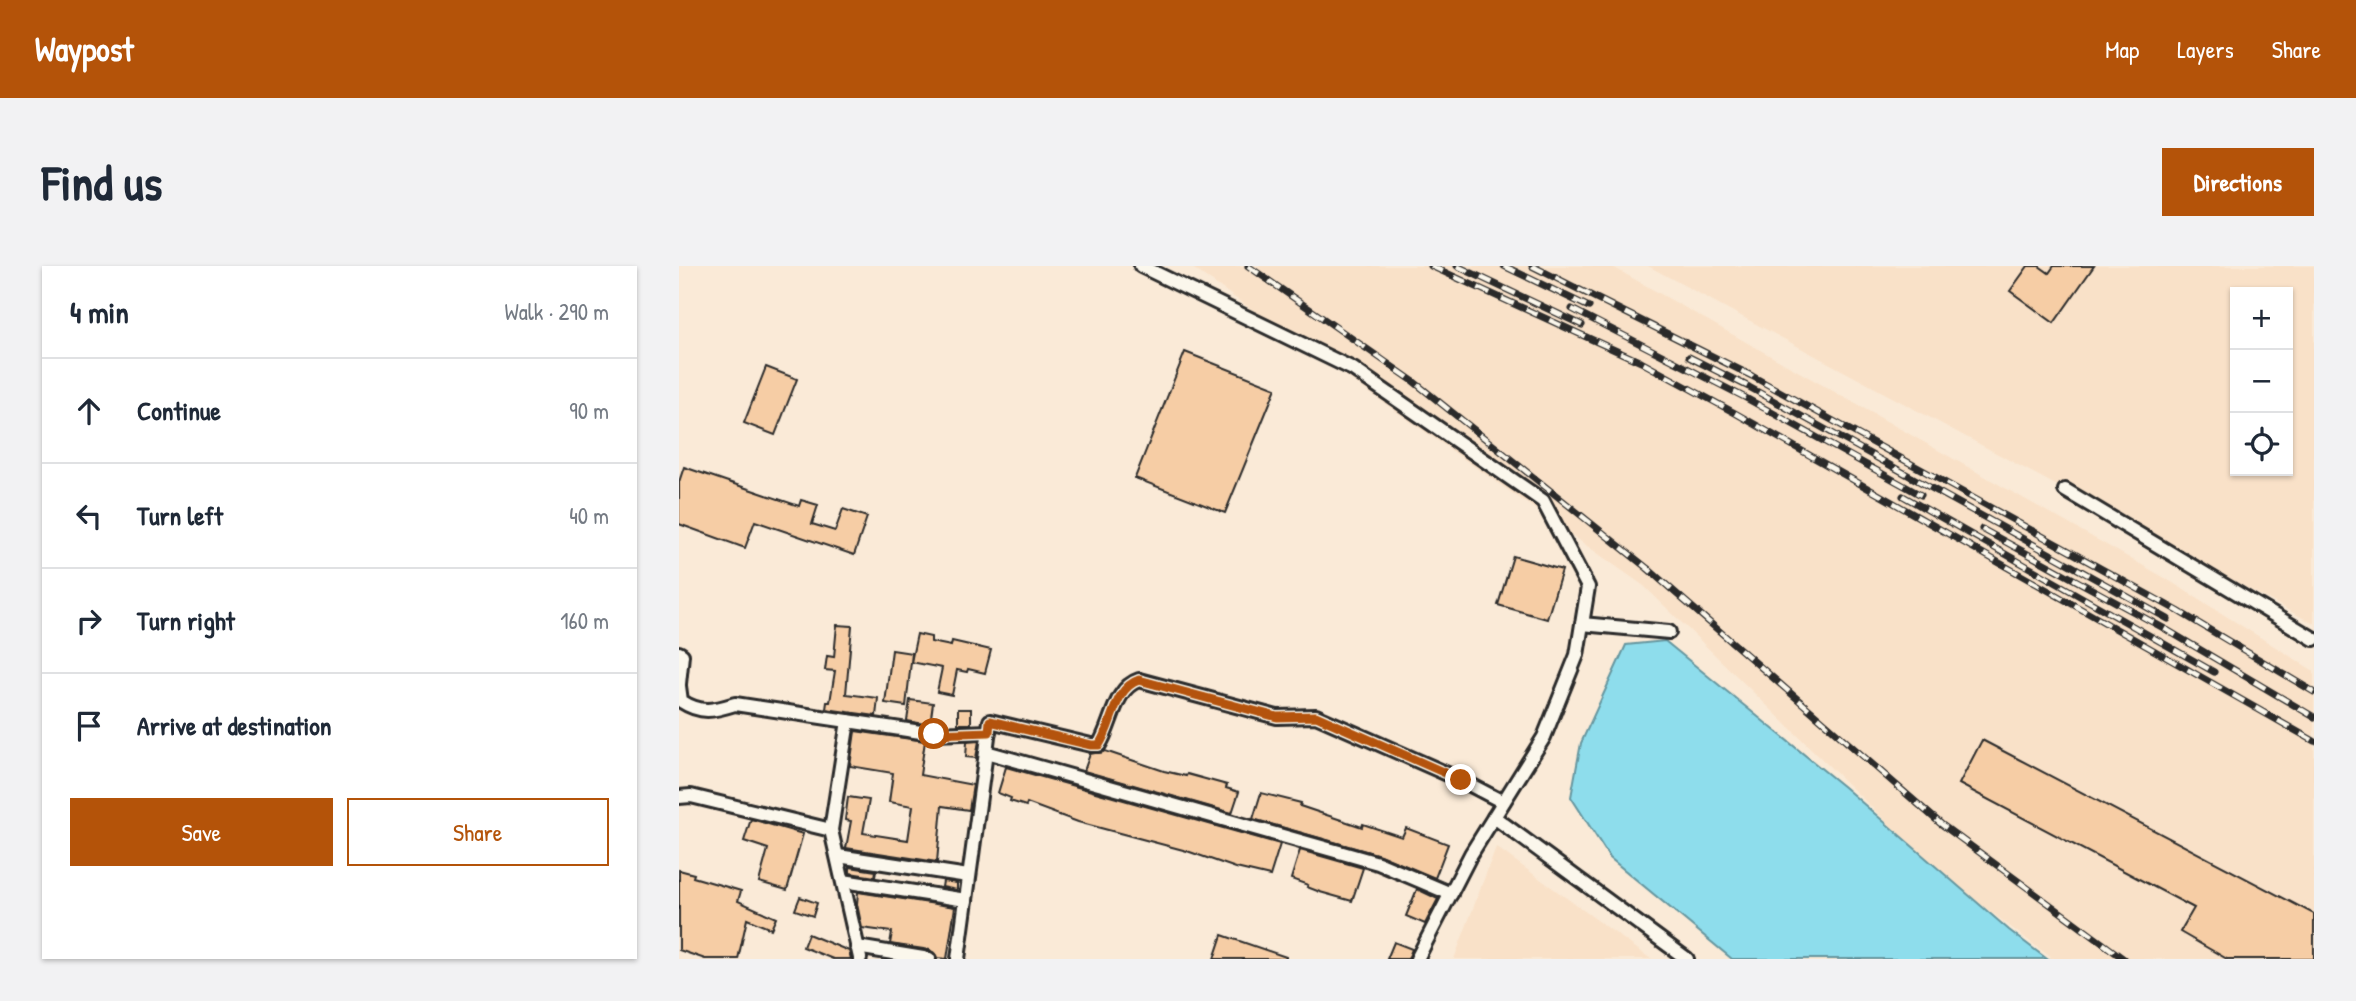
<!DOCTYPE html>
<meta charset="utf-8">
<style>
:root{--surface:#fff;--page:#f2f2f3;--text:#1f2937;--muted:#747a83;--line:#e0e1e3;--accent:#b45309}
body{margin:0;font-family:"Patrick Hand",sans-serif;background:var(--page);color:var(--text)}
.controls{position:absolute;right:21px;top:21px;display:grid;overflow:hidden;border-radius:0px;box-shadow:0 2px 5px #0004}
.controls button{width:63px;height:63px;display:grid;place-items:center;padding:0;border:0;border-bottom:2px solid var(--line);background:var(--surface);color:var(--text);font:35px sans-serif}
.stop{position:absolute;width:21px;height:21px;margin:-16px;border:5px solid #b45309;border-radius:50%;background:#fff}
.stop.end{background:#b45309;border-color:#fff;box-shadow:0 2px 7px #0008}
.list{margin:0;padding:0;list-style:none}
h2{display:flex;justify-content:space-between;align-items:center;height:91px;margin:0;padding:0 28px;font-size:30px}
h2 small{font-size:23px;font-weight:400;color:var(--muted)}
.list li{display:grid;grid-template-columns:46px 1fr auto;gap:21px;align-items:center;box-sizing:border-box;height:105px;padding:0 28px;border-top:2px solid var(--line)}
.list b{display:block;font-size:26px;white-space:nowrap}
.list em{font-size:23px;font-style:normal;color:var(--muted)}
.actions{display:flex;gap:14px;padding:21px 28px}
.actions a{flex:1;padding:16px 0;border:2px solid var(--accent);border-radius:0px;text-align:center;font-size:24px;color:var(--accent)}
.actions .main{background:var(--accent);color:#fff}
.icon{flex:none;width:38px;height:38px;fill:none;stroke:currentColor;stroke-width:2;stroke-linecap:round;stroke-linejoin:round}
.map{position:relative;flex:none;width:1635px;height:693px;overflow:hidden;border-radius:0px}
header{display:flex;align-items:center;gap:42px;box-sizing:border-box;height:98px;padding:0 35px;background:var(--accent);color:#fff}
header strong{font-size:33px}
nav{display:flex;gap:38px;margin-inline-start:auto;font-size:24px}
.intro{display:flex;align-items:center;justify-content:space-between;box-sizing:border-box;height:168px;padding:0 42px}
h1{margin:0;font-size:49px}
.button{padding:18px 32px;border-radius:0px;background:var(--accent);color:#fff;font-size:24px;font-weight:700}
main{display:flex;gap:42px;padding:0 42px}
aside{flex:1;background:var(--surface);border-radius:0px;box-shadow:0 2px 5px #0004}
.map>svg:first-child{display:block}
.built{fill:#f9e1c8;fill-rule:evenodd}
.water{fill:#8eddec;stroke:#66969f;stroke-width:2}
.building{fill:#f6cda5;stroke:#2b2b2b;stroke-width:2}
.lines{fill:none;stroke-linecap:round;stroke-linejoin:round}
.street-casing{stroke:#2b2b2b;stroke-width:18}
.street{stroke:#fbf7ec;stroke-width:12}
.rail-casing{stroke:#2b2b2b;stroke-width:7}
.rail{stroke:#fbf7ec;stroke-width:4.5;stroke-dasharray:13;stroke-linecap:butt}
.route{stroke:#b45309;stroke-width:9}
</style>
<header>
<strong>Waypost</strong>
<nav><a>Map</a><a>Layers</a><a>Share</a></nav>
</header>
<div class="intro"><h1>Find us</h1><a class="button">Directions</a></div>
<main>
<aside>
<h2>4 min<small>Walk · 290 m</small></h2>
<ul class="list">
<li><svg class="icon" aria-label="ahead" viewBox="0 0 24 24"><path d="M12 20V5M6 11l6-6 6 6"/></svg><div><b>Continue</b></div><em>90 m</em></li>
<li><svg class="icon" aria-label="left" viewBox="0 0 24 24"><path d="M17 20v-9H6M10 6l-5 5 5 5"/></svg><div><b>Turn left</b></div><em>40 m</em></li>
<li><svg class="icon" aria-label="right" viewBox="0 0 24 24"><path d="M7 20v-9h11M14 6l5 5-5 5"/></svg><div><b>Turn right</b></div><em>160 m</em></li>
<li><svg class="icon" aria-label="arrive" viewBox="0 0 24 24"><path d="M6 21V4h12l-3 4 3 4H6"/></svg><div><b>Arrive at destination</b></div></li>
</ul>
<div class="actions"><a class="main">Save</a><a>Share</a></div>
</aside>
<div class="map">
<svg width="1635" height="693" viewBox="0 0 1635 693">
<rect width="100%" height="100%" fill="#faead7"/>
<filter id="ink" filterUnits="userSpaceOnUse"><feTurbulence type="fractalNoise" baseFrequency=".0143" numOctaves="2"/><feDisplacementMap in="SourceGraphic" scale="14" xChannelSelector="R" yChannelSelector="G"/><feConvolveMatrix kernelMatrix="1 2 1 2 8 2 1 2 1" color-interpolation-filters="sRGB"/></filter>
<g filter="url(#ink)">
<g class="built">
<polygon points="511,0 932,0 1486,312 1635,405 1635,693 1374,693 1259,606 965,320"/>
<path d="M969,0H1635V358L1386,224ZM1556,26H1609V205H1556Z"/>
<polygon points="817,581 972,693 775,693"/>
</g>
<polygon class="water" points="986,375 1165,521 1330,664 1368,693 1053,693 931,592 892,531 902,477 947,379"/>
<g class="building">
<polygon points="1349,0 1360,0 1370,7 1375,0 1415,0 1375,57 1331,25"/>
<polygon points="506,86 597,122 546,247 456,212"/>
<polygon points="87,101 118,113 96,169 65,157"/>
<polygon points="5,201 120,240 122,234 139,239 133,258 156,265 164,243 188,251 175,289 76,255 66,282 0,258 0,216"/>
<polygon points="834,290 883,304 868,353 819,339"/>
<polygon points="158,359 173,360 167,428 199,432 197,450 147,443 148,436 151,436 156,405 146,404 148,390 155,391"/>
<polygon points="238,368 252,371 252,376 272,380 273,375 312,384 306,407 289,403 288,406 278,404 273,429 258,426 263,402 232,396"/>
<polygon points="213,384 233,387 227,440 206,437"/>
<polygon points="231,434 254,437 251,459 228,455"/>
<rect x="279" y="443" width="13" height="15"/>
<polygon points="176,465 246,475 241,509 294,519 290,544 263,540 258,596 167,582 172,555 166,554 169,531 190,534 184,567 229,574 234,540 210,536 214,507 171,500"/>
<polygon points="1303,474 1635,648 1635,693 1548,693 1501,666 1515,642 1280,518"/>
<polygon points="300,475 297,492 287,491 288,476"/>
<polygon points="426,485 485,505 507,510 508,508 548,519 547,522 560,526 553,547 405,505 411,488"/>
<polygon points="327,501 601,578 591,610 557,602 508,585 399,556 348,537 347,540 331,535 332,532 319,527"/>
<polygon points="582,527 622,537 621,540 683,561 684,558 723,571 727,562 769,578 756,612 701,589 574,553"/>
<polygon points="72,553 124,568 108,624 80,616 89,583 65,575"/>
<polygon points="621,584 684,602 673,635 641,626 628,621 629,619 612,613"/>
<polygon points="171,601 197,605 196,611 171,607"/>
<polygon points="0,604 15,608 14,611 62,625 59,635 97,652 92,663 68,653 59,693 26,693 0,684"/>
<polygon points="264,615 278,617 278,624 263,621"/>
<polygon points="738,623 759,633 746,658 727,650"/>
<polygon points="179,626 276,641 268,693 258,692 251,684 211,678 213,666 183,662 178,638"/>
<polygon points="121,631 138,637 134,650 116,644"/>
<polygon points="129,668 170,685 172,693 154,693 124,681"/>
<polygon points="543,669 607,691 607,693 535,693"/>
<polygon points="715,676 733,683 729,693 708,693"/>
</g>
<g class="lines">
<defs>
<g id="street">
<polyline points="462,0 674,103 864,235 909,321 898,389 865,471 792,588 738,693"/>
<polyline points="1386,224 1635,373"/>
<polyline points="903,358 990,366"/>
<polyline points="0,387 3,389 0,418"/>
<path d="M0,420L2,435C22,448 34,445 56,438L255,468L310,466"/>
<polyline points="169,455 152,564 181,692"/>
<polyline points="0,531 12,530 152,564"/>
<polyline points="815,551 1008,693"/>
<polyline points="159,590 289,610"/>
<polyline points="164,615 287,634"/>
<path d="M772,628L699,597L307,486L311,455L412,479H420C433,459 435,422 460,414L598,451L637,450L782,514L824,536"/>
<polyline points="178,681 250,693"/>
<polyline points="279,693 307,486"/>
</g>
</defs>
<use href="#street" class="street-casing"/>
<use href="#street" class="street"/>
<defs>
<g id="rail">
<polyline points="569,0 734,115 968,302 1262,558 1445,693"/>
<polyline points="752,0 962,96 1056,147 1635,475"/>
<polyline points="778,0 903,59"/>
<polyline points="825,0 910,41"/>
<polyline points="853,0 1073,110 1499,345 1635,426"/>
<polyline points="893,43 1065,131 1242,229"/>
<polyline points="1010,91 1070,121 1489,353"/>
<polyline points="1224,230 1535,406"/>
<polyline points="1303,263 1488,364 1635,451"/>
</g>
</defs>
<use href="#rail" class="rail-casing"/>
<use href="#rail" class="rail"/>
</g>
</g>
<g class="lines" filter="url(#ink)">
<path class="route" d="M255,468L310,466L311,455L412,479H420C434,458 435,422 460,414L598,451L637,450L782,514"/>
</g>
</svg>
<div class="controls">
<button>+</button>
<button>−</button>
<button><svg class="icon" aria-label="locate" viewBox="0 0 24 24"><circle cx="12" cy="12" r="6"/><path d="M12 2v4M12 18v4M2 12h4M18 12h4"/></svg></button>
</div>
<div class="stop" style="left:255px;top:468px"></div>
<div class="stop end" style="left:782px;top:514px"></div>
</div>
</main>
